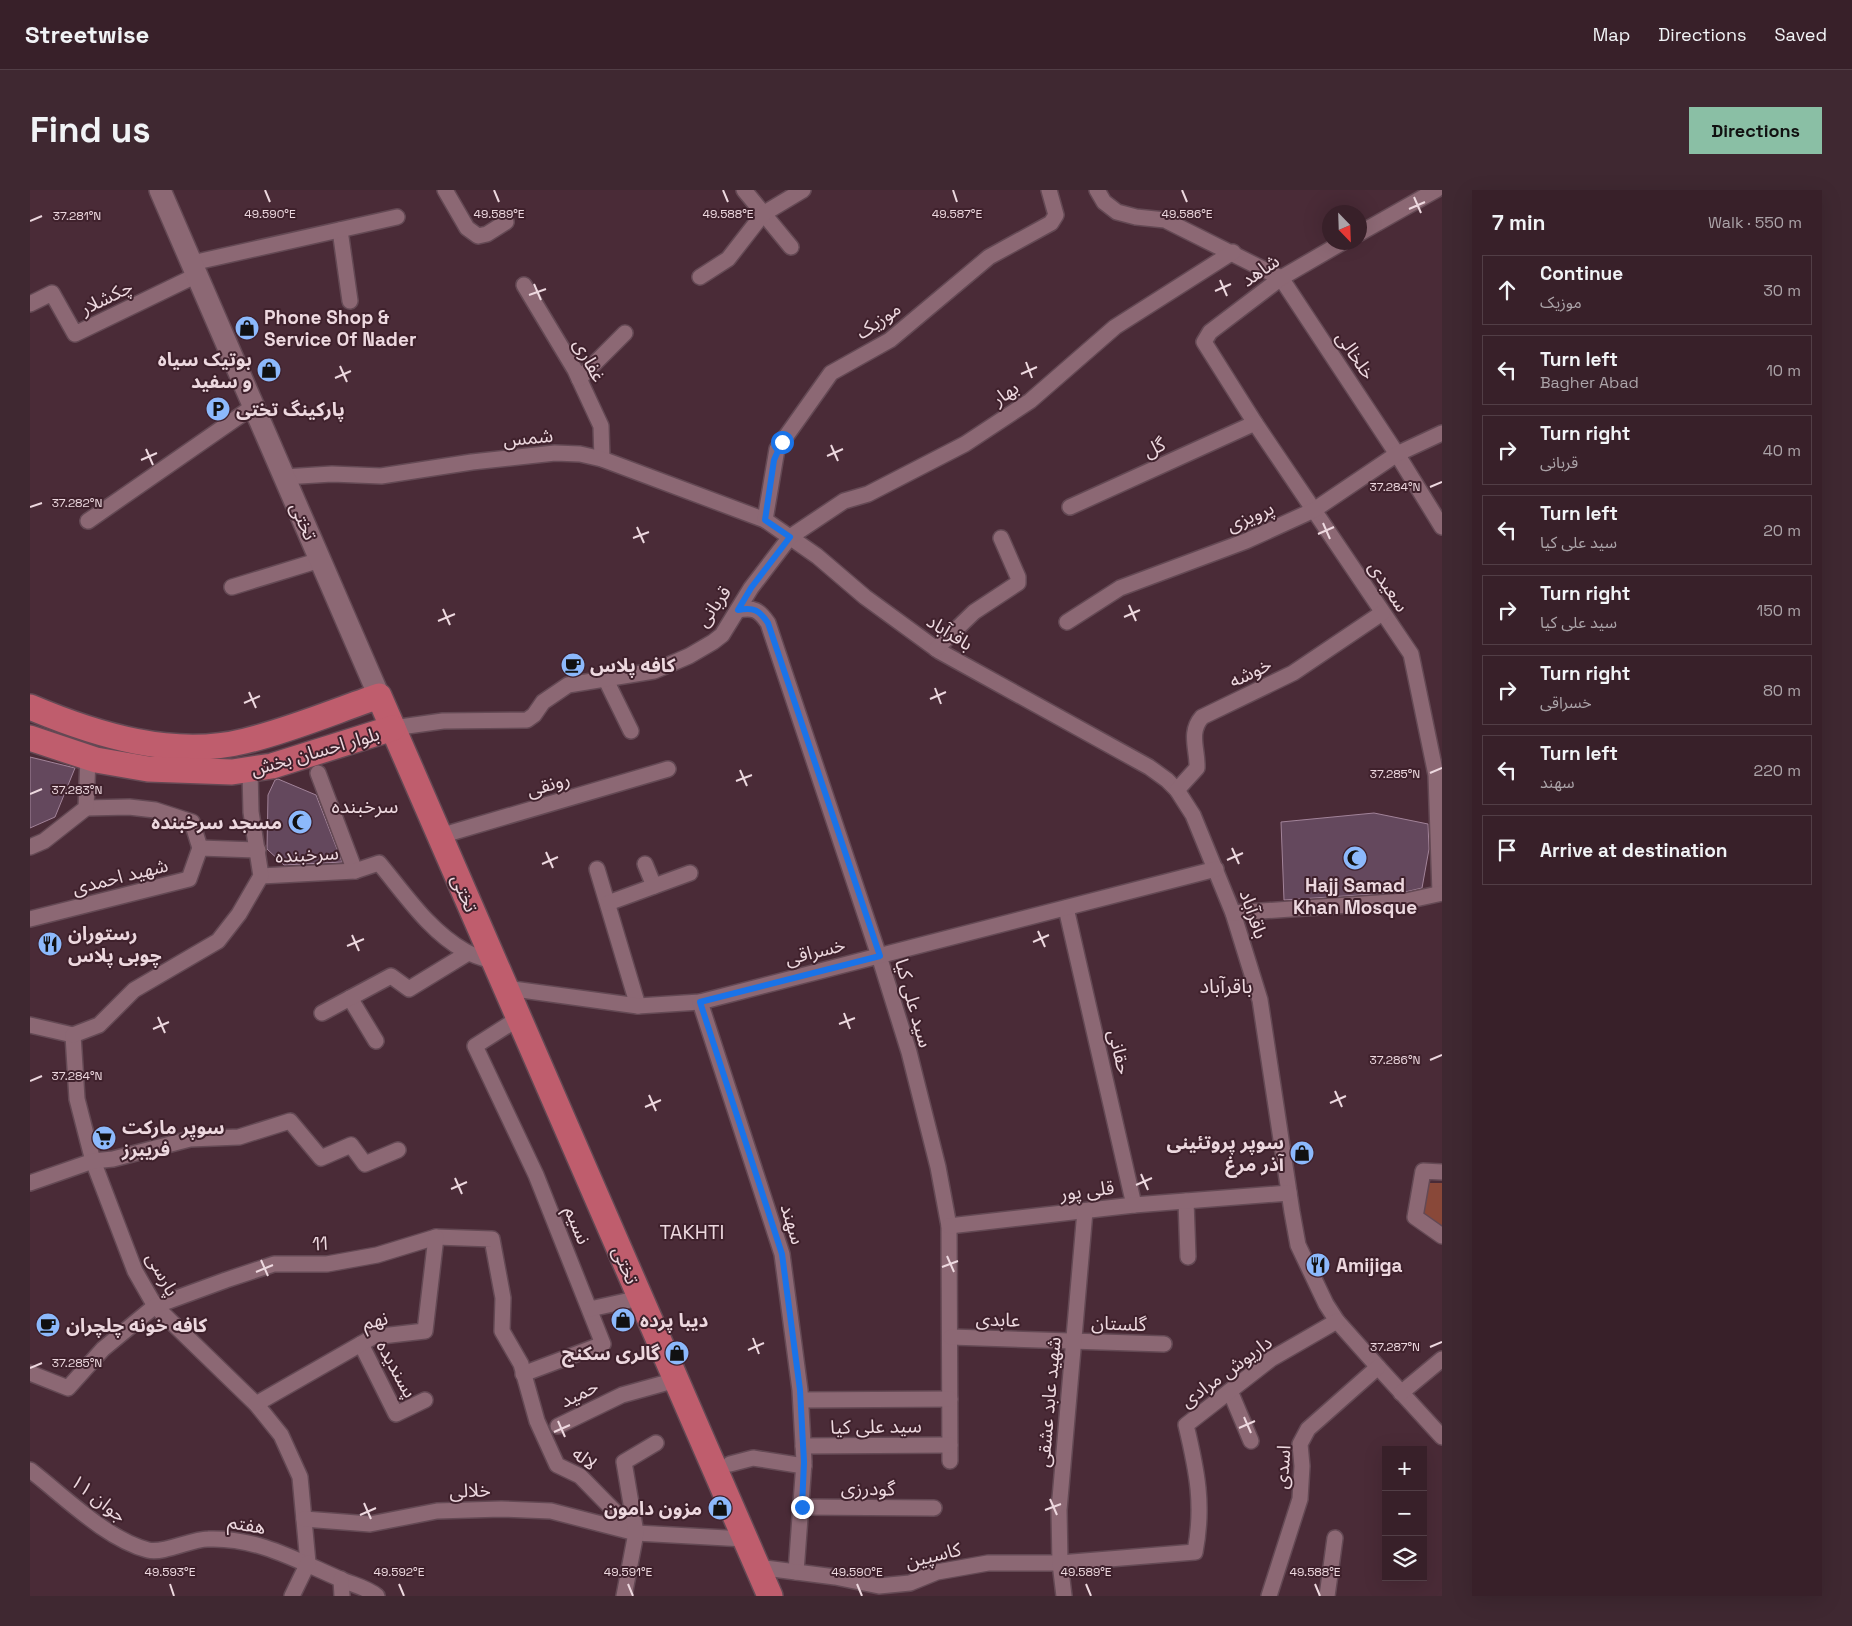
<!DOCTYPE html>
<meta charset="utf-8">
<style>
:root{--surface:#382029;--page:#3f2831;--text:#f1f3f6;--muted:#aba3a8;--line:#523e46;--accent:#8abfa5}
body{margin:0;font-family:"Space Grotesk","Noto Sans Arabic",sans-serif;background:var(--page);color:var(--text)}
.controls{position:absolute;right:15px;bottom:15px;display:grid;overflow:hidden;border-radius:0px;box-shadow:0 5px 20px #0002}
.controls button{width:45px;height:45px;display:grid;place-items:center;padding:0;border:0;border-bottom:1px solid var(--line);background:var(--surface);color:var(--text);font:25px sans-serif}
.compass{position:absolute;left:1292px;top:15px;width:45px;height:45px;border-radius:50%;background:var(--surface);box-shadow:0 5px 20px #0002;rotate:157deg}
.stop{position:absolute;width:15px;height:15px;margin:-11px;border:4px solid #1a73e8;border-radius:50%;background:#fff}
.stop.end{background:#1a73e8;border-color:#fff;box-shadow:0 1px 5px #0008}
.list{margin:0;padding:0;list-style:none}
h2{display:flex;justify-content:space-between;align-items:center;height:65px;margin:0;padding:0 20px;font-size:21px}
h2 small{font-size:16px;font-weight:400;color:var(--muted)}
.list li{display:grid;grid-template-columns:32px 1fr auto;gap:15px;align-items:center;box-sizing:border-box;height:70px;margin:0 10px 10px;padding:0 10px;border:1px solid var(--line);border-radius:0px}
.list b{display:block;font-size:19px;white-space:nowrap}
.list p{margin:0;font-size:16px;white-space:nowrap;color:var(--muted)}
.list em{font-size:16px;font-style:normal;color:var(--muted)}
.icon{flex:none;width:28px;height:28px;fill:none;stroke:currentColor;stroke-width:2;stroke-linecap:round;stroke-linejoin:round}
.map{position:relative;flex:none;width:1412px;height:1406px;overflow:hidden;border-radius:0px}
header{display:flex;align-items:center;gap:30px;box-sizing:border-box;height:70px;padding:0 25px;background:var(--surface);border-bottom:1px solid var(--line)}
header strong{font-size:24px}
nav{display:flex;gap:28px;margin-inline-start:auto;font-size:18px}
.intro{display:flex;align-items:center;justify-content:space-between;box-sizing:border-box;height:120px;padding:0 30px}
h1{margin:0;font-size:35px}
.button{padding:12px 22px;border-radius:0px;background:var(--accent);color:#111;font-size:18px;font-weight:700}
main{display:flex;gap:30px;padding:0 30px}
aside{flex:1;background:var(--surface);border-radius:0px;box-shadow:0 5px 20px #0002}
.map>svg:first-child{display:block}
.green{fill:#894839}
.building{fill:#64485d;stroke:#a28399}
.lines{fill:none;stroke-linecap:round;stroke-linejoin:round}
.minor-casing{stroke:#644954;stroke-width:18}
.secondary-casing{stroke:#644954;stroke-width:24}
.primary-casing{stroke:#644954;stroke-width:28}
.minor{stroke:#8c6874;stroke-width:15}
.secondary{stroke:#8c6874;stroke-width:21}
.primary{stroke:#bf5d6d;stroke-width:25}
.route{stroke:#1a73e8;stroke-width:6}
.ticks{fill:none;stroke:#edd8df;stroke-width:2}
.labels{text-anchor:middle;stroke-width:4;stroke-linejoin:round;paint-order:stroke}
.street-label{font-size:19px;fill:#edd8df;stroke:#3f212c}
.poi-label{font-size:19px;font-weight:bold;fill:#edd8df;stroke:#3f212c;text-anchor:start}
.neighbourhood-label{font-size:20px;fill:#edd8df;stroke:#3f212c}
.ticks-label{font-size:12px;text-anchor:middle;fill:#edd8df;stroke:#3f212c;stroke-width:4;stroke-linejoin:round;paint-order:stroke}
</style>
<header>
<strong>Streetwise</strong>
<nav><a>Map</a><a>Directions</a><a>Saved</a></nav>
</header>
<div class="intro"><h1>Find us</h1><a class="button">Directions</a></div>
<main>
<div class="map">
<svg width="1412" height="1406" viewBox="0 0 1412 1406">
<rect width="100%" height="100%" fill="#4a2b37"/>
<polygon class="green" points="1397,993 1412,993 1412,1038 1393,1027"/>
<g class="building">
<polygon points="0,567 45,578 25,627 0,638"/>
<polygon points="248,589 286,605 312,672 254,675 237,659 238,605 245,590"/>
<polygon points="1344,623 1398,634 1399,659 1392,698 1375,702 1254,710 1251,632"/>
</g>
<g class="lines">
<defs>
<g id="minor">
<polyline points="415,0 437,38 448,46 457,44 476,32"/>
<polyline points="714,0 761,57"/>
<polyline points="1067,0 1074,12 1087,22 1106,27 1135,30 1251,88 1367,264 1412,337"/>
<polyline points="310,40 320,111"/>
<polyline points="1330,43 1406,0"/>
<polyline points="1313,52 1251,88 1180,142 1174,152 1225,233 1381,464 1406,585 1410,703"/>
<polyline points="162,73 367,27"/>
<polyline points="670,87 698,69 733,24 773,0"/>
<polyline points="494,95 545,180 571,236 572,269"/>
<polyline points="0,114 22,103 45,144 167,85"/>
<polyline points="549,189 595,143"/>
<polyline points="254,287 302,284 351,286 442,272 525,263 550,264 572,269 735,330 787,366 835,407 909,461 1119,577 1137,590 1147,600 1163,625 1203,723 1230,810 1262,1022 1268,1055 1296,1114 1307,1131 1348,1177 1412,1247"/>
<polyline points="1040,317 1225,233"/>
<polyline points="735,330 747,259 801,183 860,150 959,67 1021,33 1026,25 1019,0"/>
<polyline points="58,331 224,216"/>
<polyline points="202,397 290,370"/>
<path d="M708,420C724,417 729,420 738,433L849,766L879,862L908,977L919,1036L920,1271"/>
<polyline points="1037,432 1090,398 1216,351 1284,320 1367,264 1412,243"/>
<polyline points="906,459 944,422 988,393 988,387 971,348"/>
<polyline points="575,488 601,541"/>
<polyline points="363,538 413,531 497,530 504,525 513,512 538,495 624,481 659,466 683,452 692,445 721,398 760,347 814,311 838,304 935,254 1000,211 1085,137 1203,62"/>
<polyline points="288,583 325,681"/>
<path d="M1147,600L1167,578C1168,560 1158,543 1172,527L1263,483L1352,423"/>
<polyline points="56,618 99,617 125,620 162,632 170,658"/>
<polyline points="410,646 638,579"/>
<polyline points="0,657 14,651 56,618 58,568"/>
<polyline points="615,674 624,696"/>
<polyline points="567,679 608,816"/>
<path d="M231,686L325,681L349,673C375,704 399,741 435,761C444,766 455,769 465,772"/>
<polyline points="578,713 660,683"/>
<polyline points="1036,718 1104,1015"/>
<polyline points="1203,723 1376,711 1412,703"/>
<polyline points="0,729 159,689 170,658 228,660"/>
<polyline points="476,798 608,816 670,812 1186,679"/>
<polyline points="320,808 346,851"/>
<polyline points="670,812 752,1064 770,1200 774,1272 766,1382"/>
<polyline points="292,823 361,786 379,799 438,763"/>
<polyline points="489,828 445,856 506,985 573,1154 493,1184"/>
<polyline points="0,835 43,845"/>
<polyline points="43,845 47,909 63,971 105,1081 125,1116 226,1214 251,1245 270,1287 278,1373"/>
<polyline points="43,845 69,835 104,800 188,751 209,724 231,686 221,622 220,581"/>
<polyline points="1412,982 1393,981 1385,1027 1412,1046"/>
<polyline points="0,993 63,971 83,969 160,949 209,947 260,931 291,968 321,955 335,974 368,960"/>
<polyline points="1156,1011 1158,1067"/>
<polyline points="919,1036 1104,1015 1259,1003"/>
<polyline points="560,1119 610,1108"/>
<polyline points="921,1147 1134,1154"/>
<polyline points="331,1154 366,1224 395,1210"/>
<polyline points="0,1183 38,1198 73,1159 125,1116 196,1090 244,1074 297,1074 347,1065 406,1047 462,1049 473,1108 472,1141 491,1174 507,1231 527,1275 550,1286 606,1343"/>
<polyline points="1200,1201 1221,1251"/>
<polyline points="1371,1203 1412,1169"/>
<polyline points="771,1210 920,1209"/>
<polyline points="226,1214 343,1147 395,1141 406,1047"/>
<polyline points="528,1236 592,1205 646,1190"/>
<polyline points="773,1256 920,1255"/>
<polyline points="700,1274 723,1268 774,1276"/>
<path d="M0,1280C35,1307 76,1349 118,1360C134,1364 161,1349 178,1349C226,1347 266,1370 310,1389C323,1395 336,1397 347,1406"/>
<polyline points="772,1317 904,1318"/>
<polyline points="274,1329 340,1334 407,1321 471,1319 521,1321 606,1343 715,1349"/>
<path d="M727,1377L805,1387L849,1396L880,1393L907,1382L958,1373H1030L1165,1362C1174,1315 1167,1281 1156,1235L1241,1169L1307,1131"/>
<polyline points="311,1389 312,1406"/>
<polyline points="262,1406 278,1373"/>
<polyline points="594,1406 606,1343 594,1272 626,1253"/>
<polyline points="1034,1406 1030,1373 1029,1320 1055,1021"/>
<polyline points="1239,1406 1270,1309 1272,1276 1270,1254 1278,1239 1348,1177"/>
<polyline points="1297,1406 1305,1348"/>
</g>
<polyline id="secondary" points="130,0 349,506"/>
<g id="primary">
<path d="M0,517C66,545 144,569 215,551C261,540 305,521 349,506L740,1406"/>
<polyline points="0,548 66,570 118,579 202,582 242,576 363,538"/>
</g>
</defs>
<use href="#minor" class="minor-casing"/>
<use href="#secondary" class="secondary-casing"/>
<use href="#primary" class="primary-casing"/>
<use href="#minor" class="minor"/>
<use href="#secondary" class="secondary"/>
<use href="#primary" class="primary"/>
</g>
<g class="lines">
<path class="route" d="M752,252L744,270L735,330L760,347L721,398L708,420C724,417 729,420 738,433L850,766L670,812L752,1064L770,1200L774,1272L772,1317"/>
</g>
<path class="ticks" d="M235,0L240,12M464,0L469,12M693,0L698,12M923,0L927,12M1152,0L1157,12M1384,7L1391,23M1379,19L1395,12M0,31L12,26M1190,90L1197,106M504,94L511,110M1185,101L1201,94M499,105L516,99M996,172L1002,188M310,176L317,192M991,184L1007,177M305,188L321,181M801,255L808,271M116,259L123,275M797,266L813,259M111,270L127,263M1400,297L1412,292M0,317L12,313M1293,333L1300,349M607,337L614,353M1288,344L1304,337M603,348L619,342M1099,415L1106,431M413,419L420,435M1094,427L1110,420M408,431L425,424M905,498L911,514M219,502L226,518M900,509L916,502M214,513L230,506M710,580L717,596M1400,583L1412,578M706,591L722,585M0,604L12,599M1202,658L1209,674M516,662L523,678M1197,670L1213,663M512,674L528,667M1008,741L1015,757M322,745L329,761M1003,752L1019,745M317,756L334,749M814,823L820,839M128,827L135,843M809,834L825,828M123,839L139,832M1400,870L1412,865M0,891L12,886M1305,901L1312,917M619,905L626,921M1300,913L1316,906M615,917L631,910M1111,984L1118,1000M425,988L432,1004M1106,995L1122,988M421,999L437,992M917,1066L924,1082M231,1070L238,1086M912,1077L928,1071M226,1082L243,1075M723,1148L729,1164M1400,1157L1412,1152M718,1160L734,1153M0,1178L12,1173M1214,1227L1221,1243M528,1231L535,1247M1209,1238L1225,1231M524,1242L540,1235M1020,1309L1027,1325M334,1313L341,1329M1015,1320L1031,1314M330,1325L346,1318M140,1394L144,1406M369,1394L374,1406M598,1394L603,1406M827,1394L832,1406M1056,1394L1061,1406M1285,1394L1290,1406"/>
<defs>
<symbol id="shop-disc" viewBox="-11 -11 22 22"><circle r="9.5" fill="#8cb9fc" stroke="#3f212c"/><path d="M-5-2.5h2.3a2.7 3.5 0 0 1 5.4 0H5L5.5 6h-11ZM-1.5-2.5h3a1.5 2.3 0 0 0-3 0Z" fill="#111"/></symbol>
<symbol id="parking-disc" viewBox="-11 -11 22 22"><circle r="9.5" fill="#8cb9fc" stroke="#3f212c"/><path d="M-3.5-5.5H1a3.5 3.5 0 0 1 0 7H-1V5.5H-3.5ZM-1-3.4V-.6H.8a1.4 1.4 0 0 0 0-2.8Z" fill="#111"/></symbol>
<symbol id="cafe-disc" viewBox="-11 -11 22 22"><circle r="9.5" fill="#8cb9fc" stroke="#3f212c"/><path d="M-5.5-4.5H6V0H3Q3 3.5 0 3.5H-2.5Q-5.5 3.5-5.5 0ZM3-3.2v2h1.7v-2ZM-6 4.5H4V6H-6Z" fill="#111"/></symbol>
<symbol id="mosque-disc" viewBox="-11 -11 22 22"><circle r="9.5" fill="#8cb9fc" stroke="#3f212c"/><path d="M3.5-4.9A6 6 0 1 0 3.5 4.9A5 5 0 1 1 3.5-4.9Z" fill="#111"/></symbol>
<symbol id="restaurant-disc" viewBox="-11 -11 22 22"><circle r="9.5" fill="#8cb9fc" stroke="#3f212c"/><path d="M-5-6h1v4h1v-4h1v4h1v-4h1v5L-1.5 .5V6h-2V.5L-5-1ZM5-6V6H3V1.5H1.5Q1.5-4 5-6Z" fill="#111"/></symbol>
<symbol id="supermarket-disc" viewBox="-11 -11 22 22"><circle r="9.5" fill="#8cb9fc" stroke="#3f212c"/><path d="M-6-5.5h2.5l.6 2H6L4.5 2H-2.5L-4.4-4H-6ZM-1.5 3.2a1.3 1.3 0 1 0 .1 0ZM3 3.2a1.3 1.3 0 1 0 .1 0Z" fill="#111"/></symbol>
</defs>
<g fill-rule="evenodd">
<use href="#shop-disc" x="203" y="124" width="28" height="28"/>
<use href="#shop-disc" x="225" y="166" width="28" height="28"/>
<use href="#parking-disc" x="174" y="205" width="28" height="28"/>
<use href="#cafe-disc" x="529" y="461" width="28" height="28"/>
<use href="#mosque-disc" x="256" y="618" width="28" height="28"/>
<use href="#mosque-disc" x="1311" y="654" width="28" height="28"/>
<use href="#restaurant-disc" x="6" y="740" width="28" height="28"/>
<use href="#supermarket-disc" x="60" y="934" width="28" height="28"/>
<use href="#shop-disc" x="1258" y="949" width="28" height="28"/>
<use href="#restaurant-disc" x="1274" y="1061" width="28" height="28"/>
<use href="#shop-disc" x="579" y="1116" width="28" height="28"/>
<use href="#cafe-disc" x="4" y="1121" width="28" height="28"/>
<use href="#shop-disc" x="633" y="1149" width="28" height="28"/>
<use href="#shop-disc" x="676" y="1304" width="28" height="28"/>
</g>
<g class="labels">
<g class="street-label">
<text transform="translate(1230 80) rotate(-35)" y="7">شاهد</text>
<text transform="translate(76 107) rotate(-26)" y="7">چکشلار</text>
<text transform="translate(848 130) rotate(-35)" y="7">موزیک</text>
<text transform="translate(1326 165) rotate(56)" y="7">خلخالی</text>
<text transform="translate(560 170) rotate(62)" y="7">غفاری</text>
<text transform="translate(975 203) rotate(-35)" y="7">بهار</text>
<text transform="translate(498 247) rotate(-5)" y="7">شمس</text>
<text transform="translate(1124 257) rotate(-25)" y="7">گل</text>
<text transform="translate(1220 326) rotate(-23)" y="7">پرویزی</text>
<text transform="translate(274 331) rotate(66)" y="7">تختی</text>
<text transform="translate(1359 396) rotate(57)" y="7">سعیدی</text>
<text transform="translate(683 416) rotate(-54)" y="7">قربانی</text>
<text transform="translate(920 442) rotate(32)" y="7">باقرآباد</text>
<text transform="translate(1220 482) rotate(-26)" y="7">خوشه</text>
<text transform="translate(285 561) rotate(-16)" y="7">بلوار احسان بخش</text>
<text transform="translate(518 594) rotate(-17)" y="7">رونقی</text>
<text transform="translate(277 664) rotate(-3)" y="7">سرخبنده</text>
<text transform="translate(90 686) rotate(-14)" y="7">شهید احمدی</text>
<text transform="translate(435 703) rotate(67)" y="7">تختی</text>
<text transform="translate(1224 724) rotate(71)" y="7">باقرآباد</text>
<text transform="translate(785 761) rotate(-14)" y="7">خسراقی</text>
<text transform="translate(884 813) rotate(74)" y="7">سید علی کیا</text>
<text transform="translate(1090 862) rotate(77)" y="7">حقانی</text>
<text transform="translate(1057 1000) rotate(-7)" y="7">قلی پور</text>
<text transform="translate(763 1034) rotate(73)" y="7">سهند</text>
<text transform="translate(548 1035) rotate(68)" y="7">نسیم</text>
<text transform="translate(290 1053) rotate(-3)" y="7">11</text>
<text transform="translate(596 1075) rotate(67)" y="7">تختی</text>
<text transform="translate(133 1084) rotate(61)" y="7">پارسی</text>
<text transform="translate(968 1129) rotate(2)" y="7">عابدی</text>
<text transform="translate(345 1130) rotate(-14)" y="7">نهم</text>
<text transform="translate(1089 1133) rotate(2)" y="7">گلستان</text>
<text transform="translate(367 1179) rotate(61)" y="7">پسندیده</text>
<text transform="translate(1196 1181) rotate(-36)" y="7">داریوش مرادی</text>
<text transform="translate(549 1203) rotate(-26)" y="7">حمید</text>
<text transform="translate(1018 1212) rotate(-85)" y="7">شهید عابد عشقی</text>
<text transform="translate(846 1236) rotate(-1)" y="7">سید علی کیا</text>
<text transform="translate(555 1268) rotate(37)" y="7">لاله</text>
<text transform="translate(1252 1277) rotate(-86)" y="7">اسدی</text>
<text transform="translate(838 1298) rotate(1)" y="7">گودرزی</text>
<text transform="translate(440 1300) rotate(-2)" y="7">خلالی</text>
<text transform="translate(69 1308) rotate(38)" y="7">جوان ۱۱</text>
<text transform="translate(217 1334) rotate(10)" y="7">هفتم</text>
<text transform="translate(903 1365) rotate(-14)" y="7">کاسپین</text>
</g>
<g class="poi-label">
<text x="234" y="134">Phone Shop &amp;<tspan x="234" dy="22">Service Of Nader</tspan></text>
<text x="222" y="176" text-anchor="end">بوتیک سیاه<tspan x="222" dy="22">و سفید</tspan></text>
<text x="206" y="226">پارکینگ تختی</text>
<text x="560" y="482">کافه پلاس</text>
<text x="252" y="639" text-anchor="end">مسجد سرخبنده</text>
<text x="1325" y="702" text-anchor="middle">Hajj Samad<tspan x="1325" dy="22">Khan Mosque</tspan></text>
<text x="38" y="750">رستوران<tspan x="38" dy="22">چوبی پلاس</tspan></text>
<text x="92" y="944">سوپر مارکت<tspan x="92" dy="22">فریبرز</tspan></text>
<text x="1254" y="959" text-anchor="end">سوپر پروتئینی<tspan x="1254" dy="22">آذر مرغ</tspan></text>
<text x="1306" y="1082">Amijiga</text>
<text x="610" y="1137">دیبا پرده</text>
<text x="36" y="1142">کافه خونه چلچران</text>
<text x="630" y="1170" text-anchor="end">گالری سکنج</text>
<text x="672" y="1325" text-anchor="end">مزون دامون</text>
</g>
<g class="neighbourhood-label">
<text x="335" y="623">سرخبنده</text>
<text x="1196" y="803">باقرآباد</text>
<text x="662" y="1049">TAKHTI</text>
</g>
</g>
<g class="ticks-label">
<text x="240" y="28">49.590°E</text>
<text x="469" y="28">49.589°E</text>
<text x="698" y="28">49.588°E</text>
<text x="927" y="28">49.587°E</text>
<text x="1157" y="28">49.586°E</text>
<text x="47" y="30">37.281°N</text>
<text x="1365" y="301">37.284°N</text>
<text x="47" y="317">37.282°N</text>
<text x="1365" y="588">37.285°N</text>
<text x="47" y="604">37.283°N</text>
<text x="1365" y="874">37.286°N</text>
<text x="47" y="890">37.284°N</text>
<text x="1365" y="1161">37.287°N</text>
<text x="47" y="1177">37.285°N</text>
<text x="140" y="1386">49.593°E</text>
<text x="369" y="1386">49.592°E</text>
<text x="598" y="1386">49.591°E</text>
<text x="827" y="1386">49.590°E</text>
<text x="1056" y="1386">49.589°E</text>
<text x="1285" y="1386">49.588°E</text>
</g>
</svg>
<div class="controls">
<button>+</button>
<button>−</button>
<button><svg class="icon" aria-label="layers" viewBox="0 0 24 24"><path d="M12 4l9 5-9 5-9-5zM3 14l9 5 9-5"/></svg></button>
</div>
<svg class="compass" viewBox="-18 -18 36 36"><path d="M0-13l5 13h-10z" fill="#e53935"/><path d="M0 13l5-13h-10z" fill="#aba3a8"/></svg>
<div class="stop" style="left:752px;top:252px"></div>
<div class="stop end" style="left:772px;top:1317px"></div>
</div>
<aside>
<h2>7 min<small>Walk · 550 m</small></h2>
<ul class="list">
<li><svg class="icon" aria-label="ahead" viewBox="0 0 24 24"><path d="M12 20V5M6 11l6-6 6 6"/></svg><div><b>Continue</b><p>موزیک</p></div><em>30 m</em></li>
<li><svg class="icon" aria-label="left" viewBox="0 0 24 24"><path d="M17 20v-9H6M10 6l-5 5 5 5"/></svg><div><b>Turn left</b><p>Bagher Abad</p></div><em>10 m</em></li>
<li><svg class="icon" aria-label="right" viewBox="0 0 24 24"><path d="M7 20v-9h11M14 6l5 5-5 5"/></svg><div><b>Turn right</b><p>قربانی</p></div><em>40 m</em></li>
<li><svg class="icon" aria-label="left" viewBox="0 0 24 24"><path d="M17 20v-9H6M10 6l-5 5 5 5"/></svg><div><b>Turn left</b><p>سید علی کیا</p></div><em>20 m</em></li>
<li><svg class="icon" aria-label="right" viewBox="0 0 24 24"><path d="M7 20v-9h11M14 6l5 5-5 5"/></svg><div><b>Turn right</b><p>سید علی کیا</p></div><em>150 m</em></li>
<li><svg class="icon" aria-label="right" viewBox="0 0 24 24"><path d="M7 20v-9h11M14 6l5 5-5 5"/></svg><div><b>Turn right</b><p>خسراقی</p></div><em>80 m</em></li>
<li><svg class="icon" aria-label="left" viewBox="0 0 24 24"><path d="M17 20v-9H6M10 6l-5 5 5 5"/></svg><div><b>Turn left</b><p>سهند</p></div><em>220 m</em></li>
<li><svg class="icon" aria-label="arrive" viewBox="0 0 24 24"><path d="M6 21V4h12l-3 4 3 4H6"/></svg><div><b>Arrive at destination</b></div></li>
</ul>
</aside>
</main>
